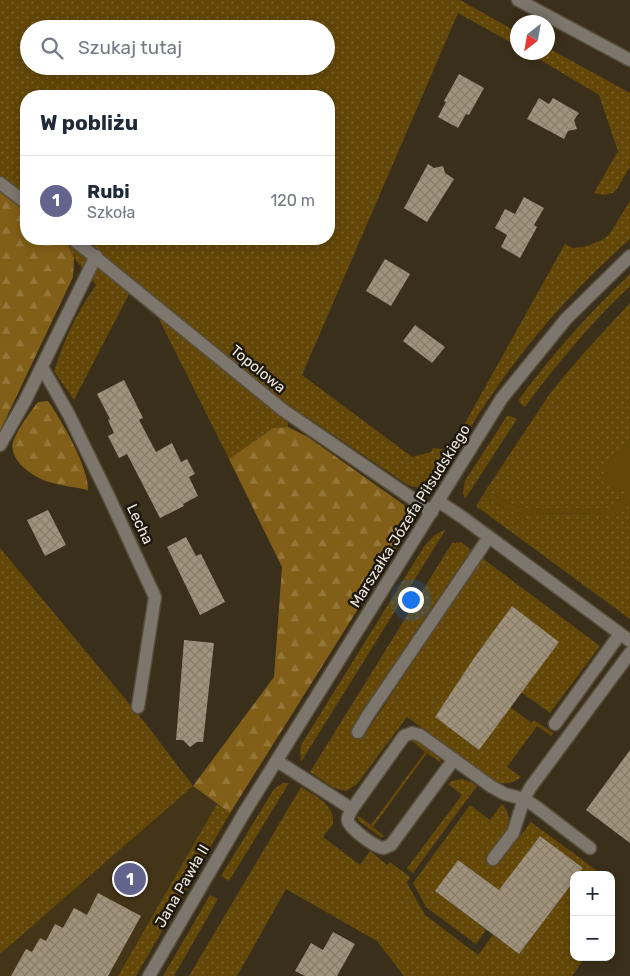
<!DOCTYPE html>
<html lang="pl">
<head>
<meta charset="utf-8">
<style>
  :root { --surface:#fff; --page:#f2f2f3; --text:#1f2937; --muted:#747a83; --line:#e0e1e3; --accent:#63648e }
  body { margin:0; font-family:Rubik,sans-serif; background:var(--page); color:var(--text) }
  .controls { position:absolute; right:15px; bottom:15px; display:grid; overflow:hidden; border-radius:10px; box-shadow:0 2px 12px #0003 }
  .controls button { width:45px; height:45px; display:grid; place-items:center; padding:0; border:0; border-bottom:1px solid var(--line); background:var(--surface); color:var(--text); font:25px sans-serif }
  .compass { position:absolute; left:510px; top:15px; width:45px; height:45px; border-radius:50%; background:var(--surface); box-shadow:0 2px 12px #0003; rotate:211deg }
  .you { position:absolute; left:410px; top:599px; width:18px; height:18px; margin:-12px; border:4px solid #fff; border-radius:50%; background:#1a73e8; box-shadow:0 0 0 8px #1a73e833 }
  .badge { display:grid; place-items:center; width:32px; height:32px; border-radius:50%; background:var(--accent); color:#fff; font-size:16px; font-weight:700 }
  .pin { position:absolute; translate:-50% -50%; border:2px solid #fff; box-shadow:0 1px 5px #0006 }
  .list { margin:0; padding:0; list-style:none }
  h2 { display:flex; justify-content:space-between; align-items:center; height:65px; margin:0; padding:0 20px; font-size:21px }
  h2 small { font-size:16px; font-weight:400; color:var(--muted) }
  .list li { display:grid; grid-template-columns:32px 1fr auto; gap:15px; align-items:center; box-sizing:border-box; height:90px; padding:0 20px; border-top:1px solid var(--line) }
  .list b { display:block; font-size:19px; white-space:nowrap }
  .list p { margin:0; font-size:16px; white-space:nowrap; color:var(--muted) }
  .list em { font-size:16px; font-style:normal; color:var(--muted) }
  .icon { flex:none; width:28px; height:28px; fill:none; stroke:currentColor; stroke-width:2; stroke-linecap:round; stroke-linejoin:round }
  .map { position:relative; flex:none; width:630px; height:976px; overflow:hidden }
  .search { position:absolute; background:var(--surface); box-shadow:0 2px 12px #0003; left:20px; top:20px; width:315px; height:55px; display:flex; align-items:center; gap:12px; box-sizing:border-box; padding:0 18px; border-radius:28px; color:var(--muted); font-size:19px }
  .panel { position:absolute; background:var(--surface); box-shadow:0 2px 12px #0003; left:20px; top:90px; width:315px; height:155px; border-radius:20px }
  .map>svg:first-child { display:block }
  .built { fill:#443519 }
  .grass { fill:url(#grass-dots); fill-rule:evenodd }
  .forest { fill:url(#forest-firs) }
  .pitch { fill:#634708 }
  .building { fill:url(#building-cross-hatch) }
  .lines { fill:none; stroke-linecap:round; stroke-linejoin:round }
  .minor-casing { stroke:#574d39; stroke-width:15 }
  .minor { stroke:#7c766c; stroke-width:12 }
  .labels { text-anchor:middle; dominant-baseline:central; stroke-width:5; stroke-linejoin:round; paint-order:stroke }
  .street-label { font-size:15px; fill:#efe8db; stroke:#1d180f }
</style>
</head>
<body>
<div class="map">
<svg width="630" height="976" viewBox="0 0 630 976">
  <defs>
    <pattern id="grass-dots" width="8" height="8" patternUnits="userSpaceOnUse" patternTransform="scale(1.25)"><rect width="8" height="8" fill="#634708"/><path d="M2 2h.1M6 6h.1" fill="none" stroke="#7a622b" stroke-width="1.8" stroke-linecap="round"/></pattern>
    <pattern id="forest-firs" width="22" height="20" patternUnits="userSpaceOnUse" patternTransform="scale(1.25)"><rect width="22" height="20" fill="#825f18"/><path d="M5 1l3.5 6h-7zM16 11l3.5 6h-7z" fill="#947639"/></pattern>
    <pattern id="building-cross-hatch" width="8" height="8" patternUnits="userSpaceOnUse" patternTransform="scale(1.25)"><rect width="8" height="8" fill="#a1937b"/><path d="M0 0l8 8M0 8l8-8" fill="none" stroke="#867c6a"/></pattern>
  </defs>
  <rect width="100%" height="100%" fill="#3a2f1a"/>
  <!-- built -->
  <polygon class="built" points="193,786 217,804 118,976 0,976 0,954"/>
  <!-- grass -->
  <g class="grass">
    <path d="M 0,0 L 460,0 L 517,32 L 517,46 L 458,13 L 302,375 L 412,457 L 431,452 L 433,448 L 450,450 L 565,244 L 573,248 L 583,247 L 600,241 L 609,235 L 630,201 L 630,239 C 593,272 558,308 527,347 C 493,389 464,437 435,483 C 425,488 418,489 408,485 L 289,405 L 288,427 L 273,428 L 229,459 L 156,313 L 129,294 L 74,400 L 54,371 C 64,340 77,312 96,285 L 74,258 L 65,239 L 329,239 L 329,96 L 26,96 L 26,209 L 0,190 ZM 29,29 L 326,29 L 326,66 L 29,66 Z"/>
    <polygon points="548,48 630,93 630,167 617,189 613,193 603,195 594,193 618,151 599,95 529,53 548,52"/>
    <path d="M 630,274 L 630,286 C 591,323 557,363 525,407 L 520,403 L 519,399 C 553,354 589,313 630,274 Z"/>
    <polygon points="630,303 630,442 608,462 626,491 614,508 524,508 508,503 486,490 551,392 582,355"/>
    <polygon points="507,416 510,416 517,419 465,499 463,493 465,481"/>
    <polygon points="483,495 505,509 523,514 620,513 630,502 630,619 476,506"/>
    <polygon points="446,529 301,762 300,752 301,745 425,545 435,535"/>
    <path d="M 461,542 L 471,550 L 361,712 L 352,729 L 364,736 L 482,558 L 600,646 L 550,713 L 521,692 L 558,642 L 512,606 L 474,658 L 435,717 L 479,750 L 510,707 L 532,723 L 534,720 L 553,733 L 551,736 L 537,726 L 507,767 L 521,777 C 513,784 505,785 495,781 L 407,717 L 357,784 L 346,791 L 334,788 L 310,772 L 452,543 Z"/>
    <polygon points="0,548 146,724 193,786 0,954"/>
    <polygon points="412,741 417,741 440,759 441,763 427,753 373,827 385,837 381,837 359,821 357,815 371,825 425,752"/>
    <polygon points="462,779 471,782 477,786 413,873 407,868 462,795 448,784 452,781"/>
    <polygon points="283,783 289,783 229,881 221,876 274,789"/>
    <path d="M 301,787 C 315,796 335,804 333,824 L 323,837 L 360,865 L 370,851 L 387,865 L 390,862 L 410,877 L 407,883 L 425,915 L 478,955 L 493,935 L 519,954 L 574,881 L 574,957 L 585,957 L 572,976 L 404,976 L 377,941 L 286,889 L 237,976 L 189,976 Z"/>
    <polygon points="217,804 230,813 136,976 118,976"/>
    <path d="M 502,804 C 519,825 501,838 488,856 L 498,864 L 531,822 L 603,875 L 578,875 L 583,868 L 540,836 L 509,877 L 503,893 L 458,860 L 435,891 L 486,930 L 476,944 L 426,907 L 413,883 L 470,805 L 490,820 Z"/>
    <polygon points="210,895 218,899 174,976 163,976"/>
  </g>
  <!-- forest -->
  <g class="forest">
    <polygon points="0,190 26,209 26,239 65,239 74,258 73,277 0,431"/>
    <path d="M 48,401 C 61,419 89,468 88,490 C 75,487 62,486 49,482 C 34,478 8,460 13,442 C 18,428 29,414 38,402 Z"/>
    <polygon points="288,427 308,437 404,505 410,520 405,534 230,813 193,786 274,677 282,567 229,459 273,428"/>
  </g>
  <!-- pitch -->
  <path class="pitch" d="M 630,442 L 630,502 L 620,513 L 523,514 L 505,509 L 483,495 L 486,490 L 508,503 L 524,508 L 613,508 L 626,491 C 617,490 610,489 606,480 C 598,464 620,452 630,442 Z"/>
  <!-- building -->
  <g class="building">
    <polygon points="459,74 484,88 469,115 466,114 458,128 438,117 446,102 444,101"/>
    <polygon points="539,98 549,104 553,98 579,113 574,120 577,129 568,131 564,139 527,119"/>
    <polygon points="428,164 434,168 443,166 445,173 454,179 427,222 404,208"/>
    <polygon points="524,197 544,208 534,225 537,227 520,258 501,247 507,235 495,228 505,209 515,214"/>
    <polygon points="385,259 410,274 391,306 366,291"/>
    <polygon points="415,325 445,347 432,363 403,341"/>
    <polygon points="124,380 143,418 139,420 156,452 172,443 181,462 187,459 195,474 189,477 198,496 183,504 184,506 160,518 127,454 119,458 108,436 114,433 108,420 110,419 97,394"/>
    <polygon points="48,510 66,545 45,556 27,520"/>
    <polygon points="186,537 196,556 201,554 225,602 200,615 167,547"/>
    <polygon points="512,606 559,642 479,750 435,717 474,658"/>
    <polygon points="184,640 214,643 203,742 197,742 190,747 183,740 176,740"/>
    <polygon points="630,750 630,843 586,810"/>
    <polygon points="540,836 583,868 578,875 574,875 574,881 519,954 435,891 458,860 499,890"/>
    <polygon points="98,893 141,916 108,976 11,976 26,949 32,952 40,938 46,941 55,924 63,928 74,908 87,915"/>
    <polygon points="333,932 355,944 337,976 305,976 295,971 311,943 323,950"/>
  </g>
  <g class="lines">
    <defs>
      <g id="minor">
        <polyline points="518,0 630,60"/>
        <polyline points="0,183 26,203"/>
        <polyline points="73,239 283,410 432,512"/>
        <polyline points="42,367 69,415 108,495 155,597 138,707"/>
        <polyline points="0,445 25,401 96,256"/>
        <polyline points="438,501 462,517 630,641"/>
        <polyline points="555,724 620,634"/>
        <polyline points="358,732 368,715 489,537"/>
        <path d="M 454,759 L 391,845 C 390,845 385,848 384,848 C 377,849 349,828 348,821 C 347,817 350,813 352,809 L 404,736 L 412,733 L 420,735 L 492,787 L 505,794 L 524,799 L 535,806 L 590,848"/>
        <polyline points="277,761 352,809"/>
        <polyline points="493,859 513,833 524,799 530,788 630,653"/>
        <polyline points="149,976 244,813 502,398 566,319 630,256"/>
      </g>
    </defs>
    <!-- minor casing -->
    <use href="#minor" class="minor-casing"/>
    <!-- minor -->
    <use href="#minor" class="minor"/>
  </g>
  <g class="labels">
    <!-- street labels -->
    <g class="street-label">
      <text transform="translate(258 369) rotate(39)">Topolowa</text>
      <text transform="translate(410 516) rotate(-58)">Marszałka Józefa Piłsudskiego</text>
      <text transform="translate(140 524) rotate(65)">Lecha</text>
      <text transform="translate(182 886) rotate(-60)">Jana Pawła II</text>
    </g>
  </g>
</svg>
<div class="controls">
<button>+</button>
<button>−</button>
</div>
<svg class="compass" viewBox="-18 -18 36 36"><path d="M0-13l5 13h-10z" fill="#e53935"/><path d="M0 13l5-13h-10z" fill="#747a83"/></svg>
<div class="you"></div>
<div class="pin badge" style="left:130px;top:879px">1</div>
<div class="search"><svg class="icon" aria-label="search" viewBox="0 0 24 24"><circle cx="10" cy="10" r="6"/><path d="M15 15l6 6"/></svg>Szukaj tutaj</div>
<section class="panel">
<h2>W pobliżu<small></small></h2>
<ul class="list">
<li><span class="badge">1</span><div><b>Rubi</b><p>Szkoła</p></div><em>120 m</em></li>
</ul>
</section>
</div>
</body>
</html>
